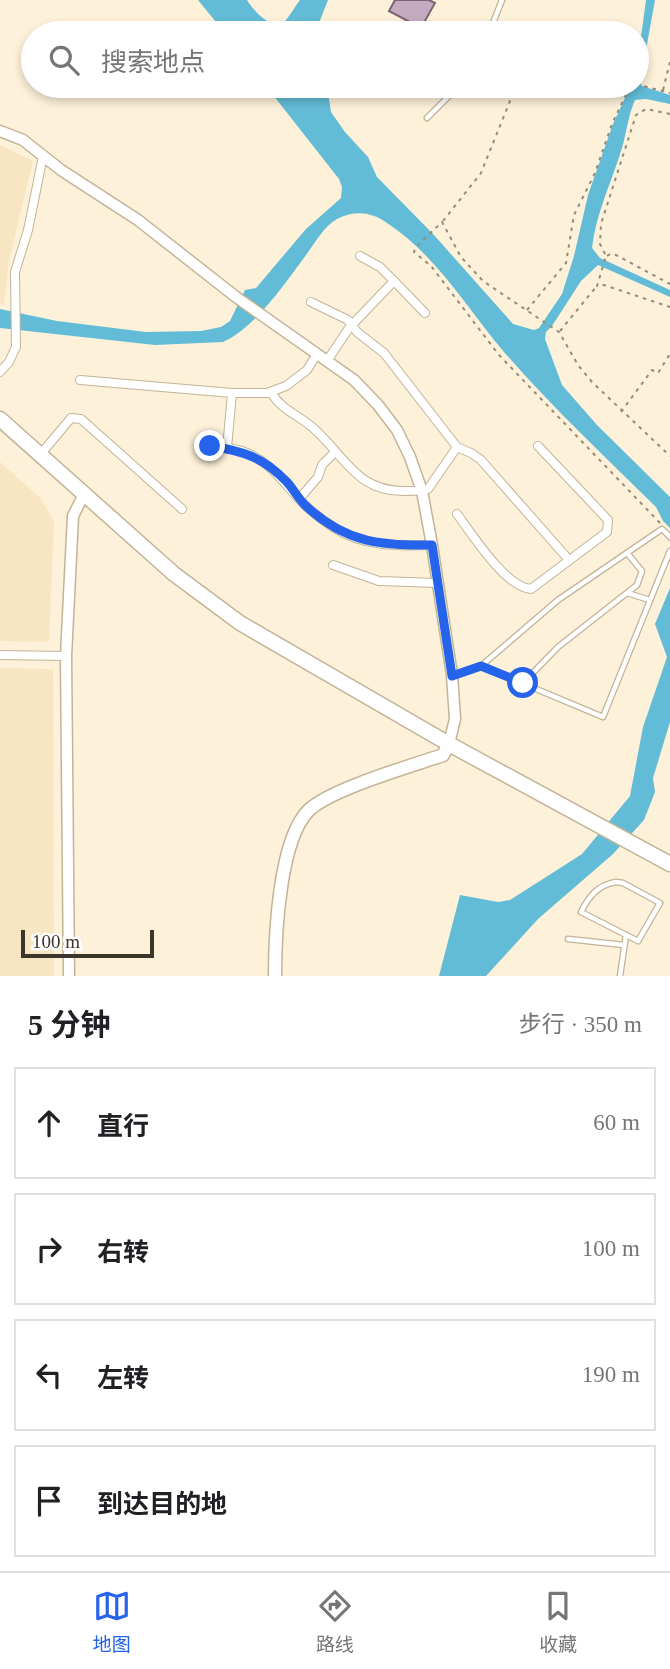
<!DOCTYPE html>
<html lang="zh">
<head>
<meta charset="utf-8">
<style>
  :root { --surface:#fff; --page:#f2f2f2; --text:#202124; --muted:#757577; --line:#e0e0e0; --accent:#2563eb }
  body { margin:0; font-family:"Times New Roman","Noto Sans SC",serif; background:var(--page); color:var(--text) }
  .scale { position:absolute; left:21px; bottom:18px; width:133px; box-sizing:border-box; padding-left:7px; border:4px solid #3c362a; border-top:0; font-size:19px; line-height:24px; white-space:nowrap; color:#3c362a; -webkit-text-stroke:5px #fff; paint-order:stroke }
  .stop { position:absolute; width:21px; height:21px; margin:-16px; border:5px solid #2563eb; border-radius:50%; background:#fff }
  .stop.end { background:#2563eb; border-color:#fff; box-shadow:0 2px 7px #0008 }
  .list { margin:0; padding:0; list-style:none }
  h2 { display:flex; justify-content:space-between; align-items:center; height:91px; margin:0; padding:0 28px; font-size:30px }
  h2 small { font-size:23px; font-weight:400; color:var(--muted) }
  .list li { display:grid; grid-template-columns:46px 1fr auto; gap:21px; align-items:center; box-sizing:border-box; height:112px; margin:0 14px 14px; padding:0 14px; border:2px solid var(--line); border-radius:0px }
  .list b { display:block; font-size:26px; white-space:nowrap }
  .list em { font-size:23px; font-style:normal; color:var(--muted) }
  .icon { flex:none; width:38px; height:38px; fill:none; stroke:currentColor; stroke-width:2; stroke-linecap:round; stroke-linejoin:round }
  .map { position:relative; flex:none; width:670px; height:976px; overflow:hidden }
  .search { position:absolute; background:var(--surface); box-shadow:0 4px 10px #0003; left:21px; right:21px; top:21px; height:77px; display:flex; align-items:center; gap:18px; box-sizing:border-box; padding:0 24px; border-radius:38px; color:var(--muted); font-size:26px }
  .sheet { height:595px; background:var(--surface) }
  nav { display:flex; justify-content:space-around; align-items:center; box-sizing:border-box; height:98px; border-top:2px solid var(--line); background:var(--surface); font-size:19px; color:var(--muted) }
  nav a { display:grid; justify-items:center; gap:4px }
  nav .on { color:var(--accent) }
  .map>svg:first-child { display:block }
  .built { fill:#f8e6c2 }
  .water { fill:#63bcd7 }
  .building { fill:#c6abc0; stroke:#7b6376; stroke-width:2 }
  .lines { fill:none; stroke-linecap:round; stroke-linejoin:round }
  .service-casing { stroke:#c2b497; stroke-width:7 }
  .minor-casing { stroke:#c2b497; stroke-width:10 }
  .tertiary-casing { stroke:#c2b497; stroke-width:13 }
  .secondary-casing { stroke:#c2b497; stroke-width:15 }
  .primary-casing { stroke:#c2b497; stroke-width:17 }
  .path { stroke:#958d7c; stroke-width:2; stroke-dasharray:3.5 5; stroke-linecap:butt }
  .service { stroke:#fff; stroke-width:4.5 }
  .minor { stroke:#fff; stroke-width:8 }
  .tertiary { stroke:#fff; stroke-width:10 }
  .secondary { stroke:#fff; stroke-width:12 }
  .primary { stroke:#fff; stroke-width:14 }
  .route { stroke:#2563eb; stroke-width:9 }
</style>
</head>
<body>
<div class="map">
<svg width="670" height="976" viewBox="0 0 670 976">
  <rect width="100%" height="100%" fill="#fdf1da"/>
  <!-- built -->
  <g class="built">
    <polygon points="0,145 33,161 9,261 4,305 0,304"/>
    <polygon points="0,462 40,498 54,521 49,642 0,641"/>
    <polygon points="0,668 53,669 54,976 0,976"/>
  </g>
  <!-- water -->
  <g class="water">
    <path d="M 198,0 L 247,0 C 252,9 271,30 283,23 C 289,18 295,6 300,0 L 328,0 L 315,33 L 225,33 Z"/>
    <path d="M 646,0 L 655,0 L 640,83 L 642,86 L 670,95 L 670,104 L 646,99 L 635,100 C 628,116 627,131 622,148 C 612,181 596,213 592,248 L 600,258 L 670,290 L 670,297 L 598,265 L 581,281 L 552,326 L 546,332 L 545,339 L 562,385 L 597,425 L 670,497 L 670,528 L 663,521 L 656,507 C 604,456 552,407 504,352 C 466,307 437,256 387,223 C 372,212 354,210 337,219 C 324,226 315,243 306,255 C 287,281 254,329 223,342 L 155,345 L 0,328 L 0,309 L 57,321 L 146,332 L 201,331 L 221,327 L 230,321 L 245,290 L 256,288 L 306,229 L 341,198 L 342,187 L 339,179 L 266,86 L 327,86 L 331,112 L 345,132 L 368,157 L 377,177 L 434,235 L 513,324 L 534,330 L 539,328 L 562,294 L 574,256 L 588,195 L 613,124 L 629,89 L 632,86 L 637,86 L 637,66 Z"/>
    <polygon points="670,588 670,722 653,778 655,792 644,820 613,854 538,919 486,976 439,976 460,895 498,902 510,900 582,854 630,796 643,727 667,657 655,624"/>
  </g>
  <!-- building -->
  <polygon class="building" points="395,0 429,0 435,3 421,28 389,11"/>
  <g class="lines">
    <defs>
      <g id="service">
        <polyline points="489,33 502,0"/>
        <polyline points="427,118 459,86"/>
        <polyline points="627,593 650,600"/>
        <polyline points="481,666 603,717 670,551"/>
        <polyline points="452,675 481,666 558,600 662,529 670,537"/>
        <polyline points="523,683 558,647 637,585 642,571 627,553"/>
        <path d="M 616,882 L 623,883 L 660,903 L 638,941 L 581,912 C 589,896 598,885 616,882 Z"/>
        <polyline points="568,939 624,945"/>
        <polyline points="620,976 626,935"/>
      </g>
      <g id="minor">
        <polyline points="360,256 380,267 394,281"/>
        <polyline points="311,302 348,320 357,332 384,353 457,447"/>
        <polyline points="327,361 349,328 394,281 425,313"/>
        <polyline points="0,372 9,362 16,347 15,272 28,230 43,156"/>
        <polyline points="80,380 232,393 267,393 286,386 307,370 317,354"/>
        <path d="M 271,392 C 281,410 297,414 312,427 C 345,455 356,493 407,491 C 414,491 421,491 428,489 L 457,447 L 471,453 L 481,460 L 569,560"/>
        <path d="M 210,446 C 221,448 233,448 242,451 C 274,462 285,487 307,507 C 315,514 324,521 333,527 C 364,547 398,546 432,545"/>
        <polyline points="227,448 232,393"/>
        <polyline points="40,455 71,418 81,419 182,509"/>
        <polyline points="300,498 318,477 322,465 335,452"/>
        <path d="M 457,514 C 472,534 506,588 531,589 L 607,532 L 608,520 L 538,446"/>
        <polyline points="333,565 379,581 437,583"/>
        <polyline points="0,655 66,656"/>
      </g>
      <g id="tertiary">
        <polyline points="0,131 23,140 61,170 138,220 236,297 354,380 378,405 397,430 410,457 422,491 432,545 452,675 455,719 449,744"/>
        <polyline points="69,976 66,656 73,516 84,494"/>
      </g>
      <path id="secondary" d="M 275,976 C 275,936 279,839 309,810 C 331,789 411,766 443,755 L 449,744"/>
      <polyline id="primary" points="0,419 174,574 240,623 449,744 670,864"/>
    </defs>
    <!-- service casing -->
    <use href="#service" class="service-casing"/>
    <!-- minor casing -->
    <use href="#minor" class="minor-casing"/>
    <!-- tertiary casing -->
    <use href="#tertiary" class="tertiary-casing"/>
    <!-- secondary casing -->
    <use href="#secondary" class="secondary-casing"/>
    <!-- primary casing -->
    <use href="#primary" class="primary-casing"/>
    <!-- path -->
    <g class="path">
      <polyline points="637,82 643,86 670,93"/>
      <polyline points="663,90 670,62"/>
      <polyline points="670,114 646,109 636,115 601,224 600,244 606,256 597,286 604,285 670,307"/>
      <polyline points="443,221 481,173 516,86"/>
      <polyline points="607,256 610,254 616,255 670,284"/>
      <polyline points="527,310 566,263 574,215 595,173 612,124 630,86"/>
      <polyline points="560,331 596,287"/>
      <polyline points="621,412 652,370 658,373 670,354"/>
      <polyline points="660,523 499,355 431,266 414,252 415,248 442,222 461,257 483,281 559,332 578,365 592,382 670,456"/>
    </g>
    <!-- service -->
    <use href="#service" class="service"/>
    <!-- minor -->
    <use href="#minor" class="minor"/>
    <!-- tertiary -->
    <use href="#tertiary" class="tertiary"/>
    <!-- secondary -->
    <use href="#secondary" class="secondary"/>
    <!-- primary -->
    <use href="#primary" class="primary"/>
  </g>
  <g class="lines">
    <!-- route -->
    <path class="route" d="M 210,446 C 243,451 263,457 287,482 C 294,490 299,500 307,507 C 346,543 383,546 432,545 L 452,676 L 481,666 L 523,683"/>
  </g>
</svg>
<div class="scale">100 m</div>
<div class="stop" style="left:523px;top:683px"></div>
<div class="stop end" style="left:210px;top:446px"></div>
<div class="search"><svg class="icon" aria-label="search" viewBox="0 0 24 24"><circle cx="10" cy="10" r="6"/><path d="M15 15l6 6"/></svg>搜索地点</div>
</div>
<section class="sheet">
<h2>5 分钟<small>步行 · 350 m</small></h2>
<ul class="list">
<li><svg class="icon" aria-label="ahead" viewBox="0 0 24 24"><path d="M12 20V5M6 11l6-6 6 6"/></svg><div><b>直行</b></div><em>60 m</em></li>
<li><svg class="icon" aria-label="right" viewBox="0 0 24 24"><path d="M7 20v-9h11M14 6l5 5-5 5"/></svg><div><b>右转</b></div><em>100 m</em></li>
<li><svg class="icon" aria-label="left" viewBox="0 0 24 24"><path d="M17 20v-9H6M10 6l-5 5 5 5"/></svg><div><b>左转</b></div><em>190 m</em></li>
<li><svg class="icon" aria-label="arrive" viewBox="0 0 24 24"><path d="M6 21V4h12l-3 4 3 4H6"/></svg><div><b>到达目的地</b></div></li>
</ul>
</section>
<nav>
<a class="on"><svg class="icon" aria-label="map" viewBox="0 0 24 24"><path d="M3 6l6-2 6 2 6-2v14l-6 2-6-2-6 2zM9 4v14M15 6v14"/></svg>地图</a>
<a><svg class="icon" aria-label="directions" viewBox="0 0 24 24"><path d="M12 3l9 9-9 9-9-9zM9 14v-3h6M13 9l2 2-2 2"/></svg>路线</a>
<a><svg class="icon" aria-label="saved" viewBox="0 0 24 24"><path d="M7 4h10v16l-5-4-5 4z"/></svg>收藏</a>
</nav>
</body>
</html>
